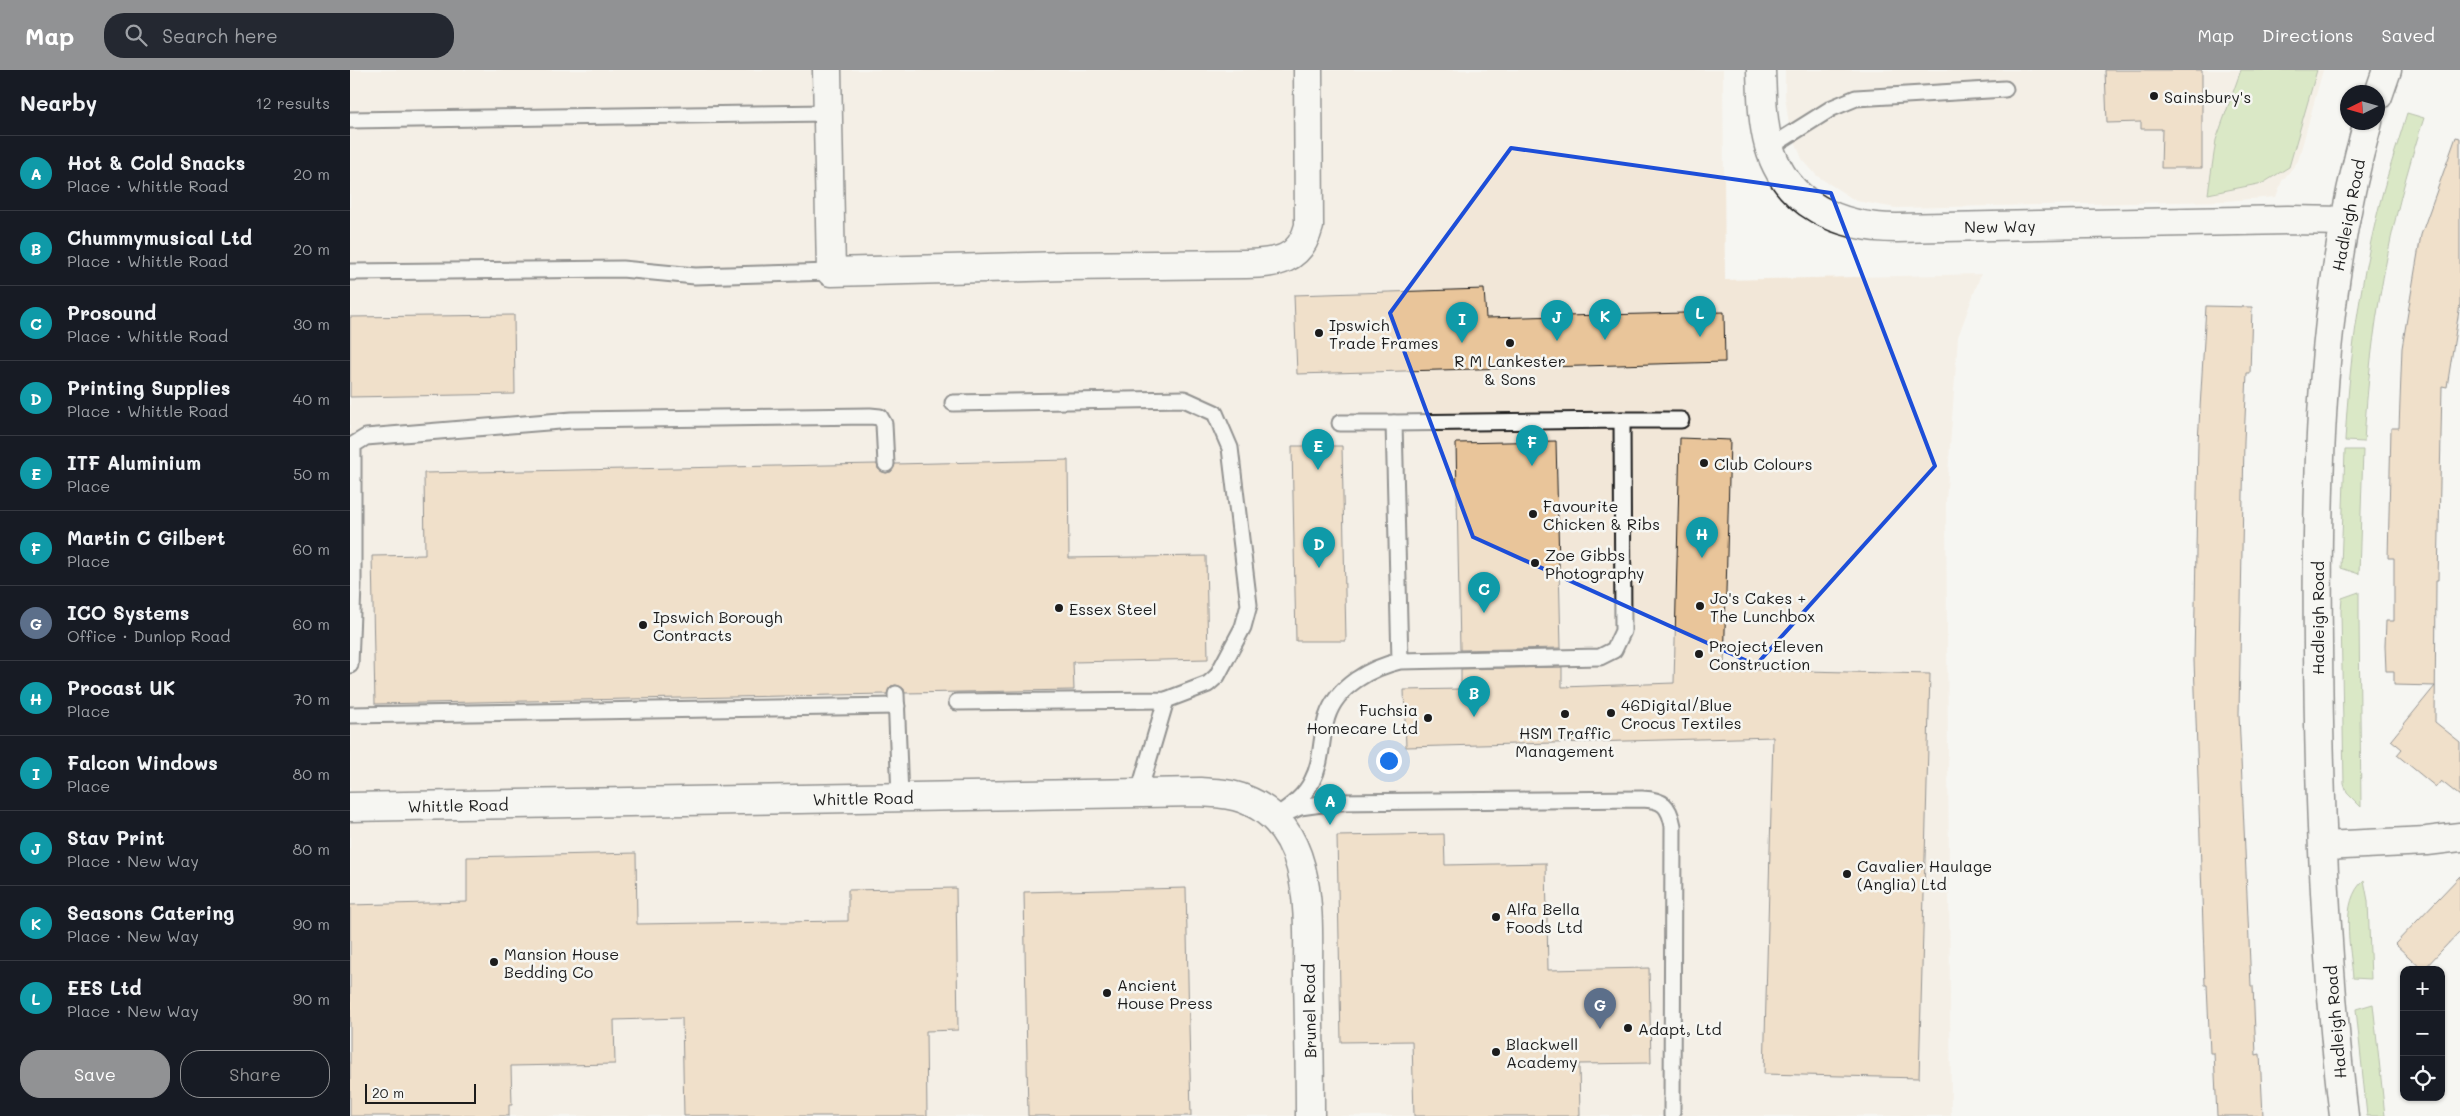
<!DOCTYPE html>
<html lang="en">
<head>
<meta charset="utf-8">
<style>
  :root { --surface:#171b24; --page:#242831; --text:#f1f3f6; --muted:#9ea1a6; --line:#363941; --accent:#919294 }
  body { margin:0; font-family:Mali,sans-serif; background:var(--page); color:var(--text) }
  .controls { position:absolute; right:15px; bottom:15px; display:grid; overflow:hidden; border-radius:10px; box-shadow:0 1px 4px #0004 }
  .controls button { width:45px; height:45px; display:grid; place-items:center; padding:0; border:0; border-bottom:1px solid var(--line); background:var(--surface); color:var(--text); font:25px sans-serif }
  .compass { position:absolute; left:1990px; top:15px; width:45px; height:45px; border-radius:50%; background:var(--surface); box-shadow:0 1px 4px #0004; rotate:265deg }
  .scale { position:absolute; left:15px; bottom:12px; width:111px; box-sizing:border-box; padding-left:5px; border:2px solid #1c1c1c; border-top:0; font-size:14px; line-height:18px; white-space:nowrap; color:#1c1c1c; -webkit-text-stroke:4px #f6f6f2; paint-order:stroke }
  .you { position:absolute; left:1038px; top:690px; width:18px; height:18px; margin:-12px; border:4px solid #fff; border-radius:50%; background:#1a73e8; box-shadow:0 0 0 8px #1a73e833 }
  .badge { display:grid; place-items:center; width:32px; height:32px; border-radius:50%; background:var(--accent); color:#fff; font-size:16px; font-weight:700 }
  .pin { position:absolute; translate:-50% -41px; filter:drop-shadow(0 1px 2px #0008) }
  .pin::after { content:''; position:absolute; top:26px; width:18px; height:15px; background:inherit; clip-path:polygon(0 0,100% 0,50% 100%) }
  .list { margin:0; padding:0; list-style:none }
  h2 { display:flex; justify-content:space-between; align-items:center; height:65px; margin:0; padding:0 20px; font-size:21px }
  h2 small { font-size:16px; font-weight:400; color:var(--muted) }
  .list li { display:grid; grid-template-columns:32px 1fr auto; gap:15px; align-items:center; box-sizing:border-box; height:75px; padding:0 20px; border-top:1px solid var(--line) }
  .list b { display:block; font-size:19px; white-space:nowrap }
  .list p { margin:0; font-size:16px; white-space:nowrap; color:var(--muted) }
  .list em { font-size:16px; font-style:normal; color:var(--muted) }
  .actions { display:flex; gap:10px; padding:15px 20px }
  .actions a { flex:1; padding:11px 0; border:1px solid var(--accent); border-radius:20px; text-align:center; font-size:18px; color:var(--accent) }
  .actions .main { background:var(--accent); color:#fff }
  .icon { flex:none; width:28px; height:28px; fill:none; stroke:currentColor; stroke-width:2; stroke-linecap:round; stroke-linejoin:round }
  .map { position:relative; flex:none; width:2110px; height:1046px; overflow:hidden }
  header { display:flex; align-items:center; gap:30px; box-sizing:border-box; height:70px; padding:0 25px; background:var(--accent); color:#fff }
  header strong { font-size:24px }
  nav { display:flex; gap:28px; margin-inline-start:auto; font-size:18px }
  .search { width:350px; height:45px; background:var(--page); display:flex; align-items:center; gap:12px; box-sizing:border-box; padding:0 18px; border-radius:20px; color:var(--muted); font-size:19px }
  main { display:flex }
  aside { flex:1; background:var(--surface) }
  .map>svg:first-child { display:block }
  .built { fill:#f2e7d8 }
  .green { fill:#b9d891; stroke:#6a7a56 }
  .building { fill:#e9c59a; stroke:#1c1c1c }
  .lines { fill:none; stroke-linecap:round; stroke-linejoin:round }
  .lane-casing { stroke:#1c1c1c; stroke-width:19 }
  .street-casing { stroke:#1c1c1c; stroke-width:31 }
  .secondary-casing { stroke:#1c1c1c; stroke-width:31 }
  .lane { stroke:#f6f6f2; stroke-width:15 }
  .street { stroke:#f6f6f2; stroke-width:28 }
  .secondary { stroke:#f6f6f2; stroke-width:28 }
  .marked { fill:none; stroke:#1d4ed8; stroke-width:4; stroke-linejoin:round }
  .poi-dot { fill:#1c1c1c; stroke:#f6f6f2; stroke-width:2 }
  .labels { text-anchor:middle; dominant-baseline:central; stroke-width:5; stroke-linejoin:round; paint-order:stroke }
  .poi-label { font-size:16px; fill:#1c1c1c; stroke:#f6f6f2; text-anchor:start }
  .street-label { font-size:16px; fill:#1c1c1c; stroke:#f6f6f2 }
</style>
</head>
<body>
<header>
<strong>Map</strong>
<div class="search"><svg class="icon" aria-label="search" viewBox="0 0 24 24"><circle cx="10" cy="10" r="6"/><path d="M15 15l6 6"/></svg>Search here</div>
<nav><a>Map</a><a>Directions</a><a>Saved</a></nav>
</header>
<main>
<aside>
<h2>Nearby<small>12 results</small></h2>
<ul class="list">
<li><span class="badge" style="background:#0f9aa8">A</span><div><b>Hot &amp; Cold Snacks</b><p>Place · Whittle Road</p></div><em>20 m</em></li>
<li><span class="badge" style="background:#0f9aa8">B</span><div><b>Chummymusical Ltd</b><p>Place · Whittle Road</p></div><em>20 m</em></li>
<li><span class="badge" style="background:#0f9aa8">C</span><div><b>Prosound</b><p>Place · Whittle Road</p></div><em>30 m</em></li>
<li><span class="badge" style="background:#0f9aa8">D</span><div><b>Printing Supplies</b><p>Place · Whittle Road</p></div><em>40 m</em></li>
<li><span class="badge" style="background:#0f9aa8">E</span><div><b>ITF Aluminium</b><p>Place</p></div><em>50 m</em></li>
<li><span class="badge" style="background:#0f9aa8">F</span><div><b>Martin C Gilbert</b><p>Place</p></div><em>60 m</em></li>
<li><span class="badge" style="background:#5c6f8a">G</span><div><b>ICO Systems</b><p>Office · Dunlop Road</p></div><em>60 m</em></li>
<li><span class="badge" style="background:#0f9aa8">H</span><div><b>Procast UK</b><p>Place</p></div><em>70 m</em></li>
<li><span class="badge" style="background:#0f9aa8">I</span><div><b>Falcon Windows</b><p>Place</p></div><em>80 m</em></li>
<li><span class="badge" style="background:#0f9aa8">J</span><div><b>Stav Print</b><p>Place · New Way</p></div><em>80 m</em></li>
<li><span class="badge" style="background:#0f9aa8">K</span><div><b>Seasons Catering</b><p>Place · New Way</p></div><em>90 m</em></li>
<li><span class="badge" style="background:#0f9aa8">L</span><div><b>EES Ltd</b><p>Place · New Way</p></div><em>90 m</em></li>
</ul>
<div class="actions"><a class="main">Save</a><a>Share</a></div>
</aside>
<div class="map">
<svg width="2110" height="1046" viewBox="0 0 2110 1046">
  <rect width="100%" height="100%" fill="#f6f6f2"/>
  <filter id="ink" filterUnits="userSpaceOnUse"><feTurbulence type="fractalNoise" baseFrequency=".02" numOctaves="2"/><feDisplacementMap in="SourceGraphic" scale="10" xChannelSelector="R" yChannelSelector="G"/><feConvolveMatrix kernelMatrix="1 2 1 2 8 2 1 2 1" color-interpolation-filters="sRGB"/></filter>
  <g filter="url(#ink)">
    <!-- built -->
    <g class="built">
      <polygon points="0,0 1373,0 1375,210 1631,204 1608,267 1596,432 1601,1046 0,1046"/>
      <polygon points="1435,0 1973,0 1948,91 1932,111 1926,127 1875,131 1546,138 1506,131 1467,106 1452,89 1439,55 1435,26"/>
    </g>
    <!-- green -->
    <g class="green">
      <polygon points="1891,0 1967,0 1939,97 1913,113 1858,124 1866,70"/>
      <path d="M 2057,43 L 2074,48 C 2039,154 2020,260 2014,372 L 1995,371 C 1999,295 2009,219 2027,145 C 2035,110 2047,77 2057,43 Z"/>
      <polygon points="1995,380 2013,380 2009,504 1991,498"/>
      <polygon points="2009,522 2009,548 2011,737 1997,723 1994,714 1991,541 1992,528"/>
      <path d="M 2014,810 L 2018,831 L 2021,909 L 2003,908 C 2001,878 1989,832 2014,810 Z"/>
      <polygon points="2023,934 2035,1046 2017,1046 2006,939"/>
    </g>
    <!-- building -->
    <g class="building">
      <polygon points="1755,0 1852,0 1852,98 1811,98 1812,59 1791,59 1791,52 1757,53"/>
      <polygon points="2106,67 2110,68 2110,234 2097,317 2092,316 2088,510 2086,510 2085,652 2110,672 2110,726 2091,711 2086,717 2047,685 2052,679 2041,670 2085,616 2044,615 2044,601 2036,601 2035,576 2036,551 2044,551 2044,488 2038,488 2041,358 2049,358 2052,278 2071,165"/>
      <polygon points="1134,219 1136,248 1374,242 1375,292 947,304 944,225"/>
      <polygon points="1856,236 1902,237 1900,303 1897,303 1894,371 1889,644 1901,916 1903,916 1906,985 1910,984 1913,1046 1867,1046 1864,983 1860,983 1857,915 1855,915 1844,590 1848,372"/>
      <polygon points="164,245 165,324 0,327 0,247"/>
      <polygon points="1330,368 1380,370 1374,599 1580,604 1569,1008 1414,1004 1423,667 1056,677 1054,620 1111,619 1111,599 1212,597 1212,617 1324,613"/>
      <polygon points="1206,371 1211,578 1110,580 1106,373"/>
      <polygon points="942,376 992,376 996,571 946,571"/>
      <polygon points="718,390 719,488 856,486 858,589 723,592 724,620 555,623 554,619 546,615 541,616 537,624 25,634 22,486 75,485 74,403 527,394 528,399 536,403 541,402 545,394"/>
      <polygon points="1094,764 1095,795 1196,793 1198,900 1299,898 1301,993 1229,994 1230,1046 1064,1046 1062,971 991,972 987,766"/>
      <polygon points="286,783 287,854 498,851 498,820 606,818 608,960 576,961 577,1046 334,1046 332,948 264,950 265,994 161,996 162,1035 159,1035 159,1046 0,1046 0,835 117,832 117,787"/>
      <polygon points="2110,806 2110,861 2073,900 2045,874"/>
      <polygon points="836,818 841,1046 678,1046 674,822"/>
    </g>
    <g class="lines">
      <defs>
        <g id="lane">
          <polyline points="0,50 478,43"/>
          <polyline points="1420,77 1482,38 1506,28 1655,19"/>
          <polyline points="0,202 272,199 345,206 481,202"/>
          <polyline points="603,333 834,329 865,343 880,378 899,535 893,557 867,606 858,614 816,630 607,632"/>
          <polyline points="1272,350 1331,350"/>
          <polyline points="990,353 1044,353"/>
          <polyline points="0,595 3,515 3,375 16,367 222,350 520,346 530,347 534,354 536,394"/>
          <polyline points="546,624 550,727"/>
          <polyline points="0,645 547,636"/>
          <polyline points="789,722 816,630"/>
          <path d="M 939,742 L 950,737 L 986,732 L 1292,729 C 1313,730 1319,735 1323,756 L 1322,1046"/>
          <path d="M 924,748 C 938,738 954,728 962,711 C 973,691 970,669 977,647 C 987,616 1020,598 1050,591 L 1250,587 L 1264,580 L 1273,561 L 1272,350 L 1044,353 L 1050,591"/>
        </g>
        <g id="street">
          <path d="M 477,0 L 481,202 L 714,196 L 896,194 C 927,193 950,191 959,156 L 958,0"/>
          <path d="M 1411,0 C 1412,25 1412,51 1419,76 C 1436,135 1490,158 1547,158 L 1938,150 L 1995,151"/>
          <path d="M 0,737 L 850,722 C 864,723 880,723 894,729 C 965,756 958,845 958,906 C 959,952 960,999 960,1046"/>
          <polyline points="1974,776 2077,771 2110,767"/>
        </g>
        <g id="secondary">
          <polyline points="2028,26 2037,0"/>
          <path d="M 1994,1046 C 1975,890 1969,732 1968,575 C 1966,401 1970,222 2018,52"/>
        </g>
      </defs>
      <!-- lane casing -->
      <use href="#lane" class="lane-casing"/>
      <!-- street casing -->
      <use href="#street" class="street-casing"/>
      <!-- secondary casing -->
      <use href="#secondary" class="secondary-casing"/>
      <!-- lane -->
      <use href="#lane" class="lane"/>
      <!-- street -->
      <use href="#street" class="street"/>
      <!-- secondary -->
      <use href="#secondary" class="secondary"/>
    </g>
  </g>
  <!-- marked area -->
  <path d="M0 0H2110V1046H0ZM 1161,78 L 1481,123 L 1585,396 L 1406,595 L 1123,467 L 1040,243 Z" fill="#f6f6f2" fill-opacity=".55" fill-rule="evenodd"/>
  <path class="marked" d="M 1161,78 L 1481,123 L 1585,396 L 1406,595 L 1123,467 L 1040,243 Z"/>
  <!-- markers -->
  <g class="poi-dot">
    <circle cx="1804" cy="26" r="5"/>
    <circle cx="969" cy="263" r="5"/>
    <circle cx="1160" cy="273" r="5"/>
    <circle cx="1354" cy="393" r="5"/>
    <circle cx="1183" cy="444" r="5"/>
    <circle cx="1185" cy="493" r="5"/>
    <circle cx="1350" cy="536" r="5"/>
    <circle cx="709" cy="538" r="5"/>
    <circle cx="293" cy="555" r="5"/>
    <circle cx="1349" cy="584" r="5"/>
    <circle cx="1261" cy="643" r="5"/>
    <circle cx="1215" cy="644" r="5"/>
    <circle cx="1078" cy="648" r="5"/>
    <circle cx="1497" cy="804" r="5"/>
    <circle cx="1146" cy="847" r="5"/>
    <circle cx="144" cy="892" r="5"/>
    <circle cx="757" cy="923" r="5"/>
    <circle cx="1278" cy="958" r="5"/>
    <circle cx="1146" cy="982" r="5"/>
  </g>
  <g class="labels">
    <!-- poi labels -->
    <g class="poi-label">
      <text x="1814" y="26">Sainsbury's</text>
      <text x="979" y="254">Ipswich<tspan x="979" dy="18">Trade Frames</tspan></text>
      <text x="1160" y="290" text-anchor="middle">R M Lankester<tspan x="1160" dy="18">&amp; Sons</tspan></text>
      <text x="1364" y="393">Club Colours</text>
      <text x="1193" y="435">Favourite<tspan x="1193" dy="18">Chicken &amp; Ribs</tspan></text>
      <text x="1195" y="484">Zoe Gibbs<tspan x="1195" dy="18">Photography</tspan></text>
      <text x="1360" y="527">Jo's Cakes +<tspan x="1360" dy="18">The Lunchbox</tspan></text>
      <text x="719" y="538">Essex Steel</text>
      <text x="303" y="546">Ipswich Borough<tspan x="303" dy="18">Contracts</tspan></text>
      <text x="1359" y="575">Project Eleven<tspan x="1359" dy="18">Construction</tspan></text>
      <text x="1271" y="634">46Digital/Blue<tspan x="1271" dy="18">Crocus Textiles</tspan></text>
      <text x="1068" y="639" text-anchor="end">Fuchsia<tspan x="1068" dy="18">Homecare Ltd</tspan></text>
      <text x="1215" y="662" text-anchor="middle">HSM Traffic<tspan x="1215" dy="18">Management</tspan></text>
      <text x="1507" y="795">Cavalier Haulage<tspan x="1507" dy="18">(Anglia) Ltd</tspan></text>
      <text x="1156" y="838">Alfa Bella<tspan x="1156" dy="18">Foods Ltd</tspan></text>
      <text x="154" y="883">Mansion House<tspan x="154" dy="18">Bedding Co</tspan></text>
      <text x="767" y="914">Ancient<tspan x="767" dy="18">House Press</tspan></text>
      <text x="1288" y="958">Adapt, Ltd</text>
      <text x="1156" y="973">Blackwell<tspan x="1156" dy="18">Academy</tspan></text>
    </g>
    <!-- street labels -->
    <g class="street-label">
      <text transform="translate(1998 145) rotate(-79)">Hadleigh Road</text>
      <text transform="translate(1650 156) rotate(-1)">New Way</text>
      <text transform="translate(1967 548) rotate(-90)">Hadleigh Road</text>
      <text transform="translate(513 728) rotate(-1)">Whittle Road</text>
      <text transform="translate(108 735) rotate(-1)">Whittle Road</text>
      <text transform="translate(959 941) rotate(-91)">Brunel Road</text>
      <text transform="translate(1985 952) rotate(-95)">Hadleigh Road</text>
    </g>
  </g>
</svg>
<div class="controls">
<button>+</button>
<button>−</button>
<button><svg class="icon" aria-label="locate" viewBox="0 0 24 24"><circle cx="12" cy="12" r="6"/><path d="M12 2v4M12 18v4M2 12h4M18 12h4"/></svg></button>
</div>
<svg class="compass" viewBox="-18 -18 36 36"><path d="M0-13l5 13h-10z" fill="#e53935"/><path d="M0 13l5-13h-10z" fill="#9ea1a6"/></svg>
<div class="scale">20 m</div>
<div class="you"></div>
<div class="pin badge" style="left:980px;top:755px;background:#0f9aa8">A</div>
<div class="pin badge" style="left:1124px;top:647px;background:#0f9aa8">B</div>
<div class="pin badge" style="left:1134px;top:543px;background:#0f9aa8">C</div>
<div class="pin badge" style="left:969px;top:498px;background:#0f9aa8">D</div>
<div class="pin badge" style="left:968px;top:400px;background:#0f9aa8">E</div>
<div class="pin badge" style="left:1182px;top:396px;background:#0f9aa8">F</div>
<div class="pin badge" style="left:1250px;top:959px;background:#5c6f8a">G</div>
<div class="pin badge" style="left:1352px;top:488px;background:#0f9aa8">H</div>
<div class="pin badge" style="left:1112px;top:273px;background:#0f9aa8">I</div>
<div class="pin badge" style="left:1207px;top:271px;background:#0f9aa8">J</div>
<div class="pin badge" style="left:1255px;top:270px;background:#0f9aa8">K</div>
<div class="pin badge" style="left:1350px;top:267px;background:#0f9aa8">L</div>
</div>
</main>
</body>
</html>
